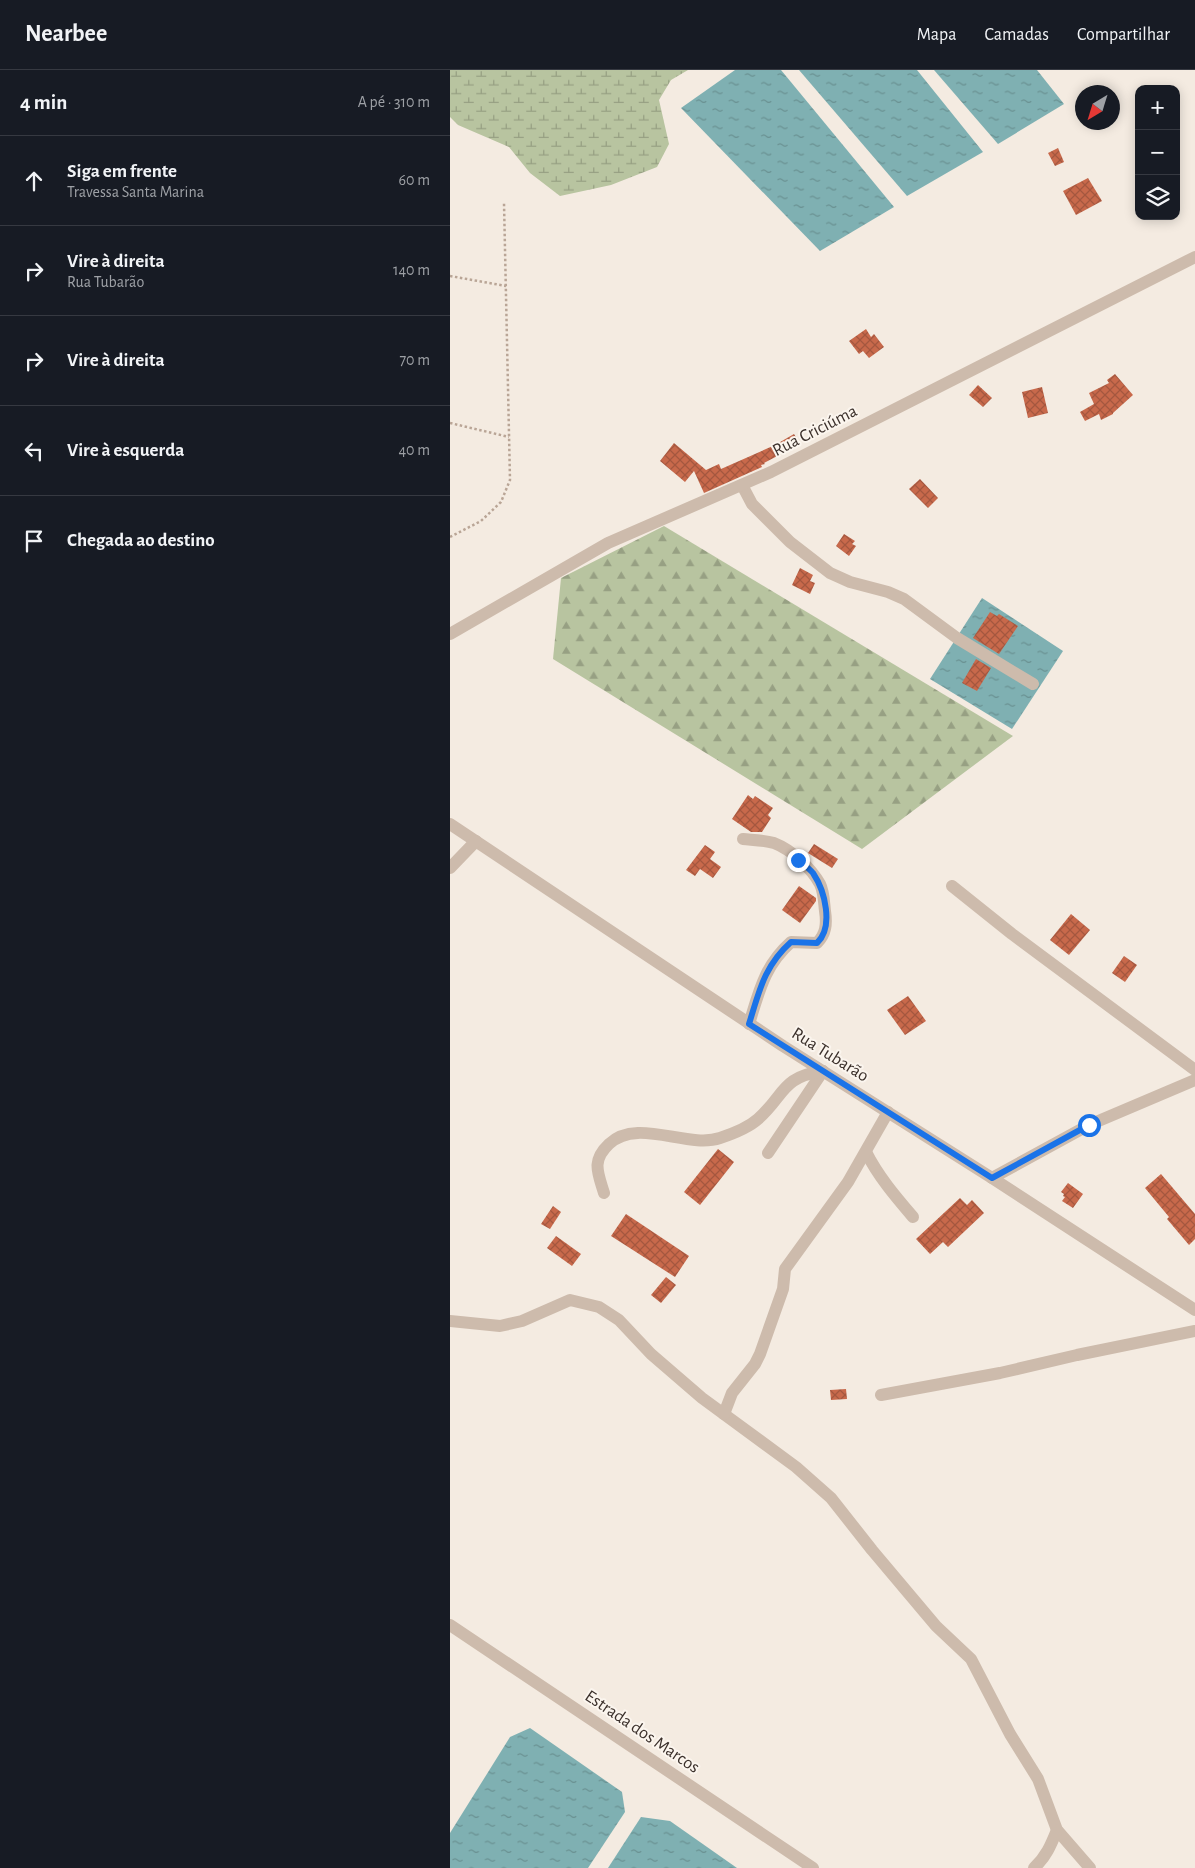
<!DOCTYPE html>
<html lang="pt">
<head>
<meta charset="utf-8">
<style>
  :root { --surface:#171b24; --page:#20242c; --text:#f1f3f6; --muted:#9ea1a6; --line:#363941 }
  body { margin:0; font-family:"Alegreya Sans",sans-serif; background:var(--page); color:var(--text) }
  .controls { position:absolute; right:15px; top:15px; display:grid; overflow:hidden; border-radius:10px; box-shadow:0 2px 12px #0003 }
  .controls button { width:45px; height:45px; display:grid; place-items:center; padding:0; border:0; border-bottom:1px solid var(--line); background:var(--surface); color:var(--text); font:25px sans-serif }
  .compass { position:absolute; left:625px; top:15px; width:45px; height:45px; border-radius:50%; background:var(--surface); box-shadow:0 2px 12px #0003; rotate:218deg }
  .stop { position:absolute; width:15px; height:15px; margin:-11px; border:4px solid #1a73e8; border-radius:50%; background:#fff }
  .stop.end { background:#1a73e8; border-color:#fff; box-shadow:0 1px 5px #0008 }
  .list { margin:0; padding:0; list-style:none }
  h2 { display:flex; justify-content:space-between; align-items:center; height:65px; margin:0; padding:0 20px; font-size:21px }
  h2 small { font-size:16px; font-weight:400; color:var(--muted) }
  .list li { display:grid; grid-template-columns:32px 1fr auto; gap:15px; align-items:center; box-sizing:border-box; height:90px; padding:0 20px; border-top:1px solid var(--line) }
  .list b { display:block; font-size:19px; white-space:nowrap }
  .list p { margin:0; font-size:16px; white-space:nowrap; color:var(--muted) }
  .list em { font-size:16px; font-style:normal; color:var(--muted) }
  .icon { flex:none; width:28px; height:28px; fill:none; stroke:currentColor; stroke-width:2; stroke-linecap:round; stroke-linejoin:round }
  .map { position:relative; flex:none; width:745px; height:1798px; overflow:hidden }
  header { display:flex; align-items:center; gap:30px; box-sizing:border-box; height:70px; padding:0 25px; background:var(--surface); border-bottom:1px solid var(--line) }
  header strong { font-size:24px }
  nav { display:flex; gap:28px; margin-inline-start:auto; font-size:18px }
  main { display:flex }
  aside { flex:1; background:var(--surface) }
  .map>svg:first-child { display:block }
  .forest { fill:url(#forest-firs) }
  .wetland { fill:url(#wetland-marsh) }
  .water { fill:url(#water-ripples) }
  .building { fill:url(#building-cross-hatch) }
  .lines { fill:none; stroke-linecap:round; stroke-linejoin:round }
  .path { stroke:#b9a596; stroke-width:2.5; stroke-dasharray:2.5 2.5; stroke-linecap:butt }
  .minor { stroke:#cdbbac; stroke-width:12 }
  .route { stroke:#1a73e8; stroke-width:6 }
  .labels { text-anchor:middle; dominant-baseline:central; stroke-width:4; stroke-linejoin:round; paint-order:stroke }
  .street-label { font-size:18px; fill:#3b302b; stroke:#fbf5ee }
</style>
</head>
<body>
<header>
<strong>Nearbee</strong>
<nav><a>Mapa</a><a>Camadas</a><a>Compartilhar</a></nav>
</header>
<main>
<aside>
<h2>4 min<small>A pé · 310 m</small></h2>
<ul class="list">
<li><svg class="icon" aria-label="ahead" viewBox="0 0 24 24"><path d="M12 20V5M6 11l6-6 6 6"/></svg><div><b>Siga em frente</b><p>Travessa Santa Marina</p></div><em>60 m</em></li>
<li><svg class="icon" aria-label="right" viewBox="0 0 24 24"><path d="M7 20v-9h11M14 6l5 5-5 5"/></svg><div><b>Vire à direita</b><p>Rua Tubarão</p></div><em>140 m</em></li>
<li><svg class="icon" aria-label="right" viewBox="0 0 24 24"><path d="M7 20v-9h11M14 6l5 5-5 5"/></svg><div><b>Vire à direita</b></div><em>70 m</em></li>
<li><svg class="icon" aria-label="left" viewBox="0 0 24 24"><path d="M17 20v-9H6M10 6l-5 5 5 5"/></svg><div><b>Vire à esquerda</b></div><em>40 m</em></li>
<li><svg class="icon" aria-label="arrive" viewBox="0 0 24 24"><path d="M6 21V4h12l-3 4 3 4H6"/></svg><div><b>Chegada ao destino</b></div></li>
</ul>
</aside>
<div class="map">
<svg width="745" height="1798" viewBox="0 0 745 1798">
  <defs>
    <pattern id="forest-firs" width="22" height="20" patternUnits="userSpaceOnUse" patternTransform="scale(1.25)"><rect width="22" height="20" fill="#b8c4a0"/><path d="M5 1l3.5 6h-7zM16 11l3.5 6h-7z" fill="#97a083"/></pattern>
    <pattern id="wetland-marsh" width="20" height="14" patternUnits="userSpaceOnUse" patternTransform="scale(1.25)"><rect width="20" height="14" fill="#b8c4a0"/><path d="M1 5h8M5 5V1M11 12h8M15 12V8" fill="none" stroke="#97a083"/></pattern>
    <pattern id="water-ripples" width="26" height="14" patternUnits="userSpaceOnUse" patternTransform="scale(1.25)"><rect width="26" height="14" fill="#7fb0b2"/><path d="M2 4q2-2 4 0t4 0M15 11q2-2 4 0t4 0" fill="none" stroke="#699091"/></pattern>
    <pattern id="building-cross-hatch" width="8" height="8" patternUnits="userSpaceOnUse" patternTransform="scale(1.25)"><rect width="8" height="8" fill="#c8694b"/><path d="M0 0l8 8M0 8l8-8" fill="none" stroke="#a4573f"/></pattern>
  </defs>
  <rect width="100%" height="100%" fill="#f4ebe1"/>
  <!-- forest -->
  <polygon class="forest" points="214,456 563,666 412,779 103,589 111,508"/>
  <!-- wetland -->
  <polygon class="wetland" points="0,0 238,0 221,10 209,30 219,74 207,97 161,115 110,126 80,103 59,77 8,55 0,47"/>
  <!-- water -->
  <g class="water">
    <polygon points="285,0 331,0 444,137 370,181 231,38"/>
    <polygon points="349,0 467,0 533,82 457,126"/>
    <polygon points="484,0 587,0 614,34 548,74"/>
    <polygon points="532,528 613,581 562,659 480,609"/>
    <polygon points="80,1658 172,1722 175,1742 138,1798 0,1798 0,1763 60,1667"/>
    <polygon points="191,1747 220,1751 287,1798 158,1798"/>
  </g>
  <!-- building -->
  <g class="building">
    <polygon points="608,78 614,92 605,96 598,83"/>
    <polygon points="638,108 652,131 626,145 613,121"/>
    <polygon points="416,259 421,267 424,264 434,277 419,288 413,281 409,284 399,271"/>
    <polygon points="665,304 683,325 663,343 663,344 651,350 649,344 635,351 630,342 644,334 639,323 659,313 657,310"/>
    <polygon points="528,315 542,328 533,337 519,325"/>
    <polygon points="592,317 598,343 578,348 572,322"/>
    <polygon points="344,364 350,374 314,393 315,394 311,395 312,397 254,423 244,401 235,412 210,391 224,373 256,400 269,394 271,399 325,375"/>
    <polygon points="470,409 488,428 478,438 459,419"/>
    <polygon points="394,464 405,471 402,474 406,476 399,486 386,476"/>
    <polygon points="350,498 363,505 360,511 365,513 360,524 342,515"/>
    <polygon points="540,542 547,546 549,544 568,556 549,584 523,568"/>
    <polygon points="526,589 541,598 527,621 512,613"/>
    <polygon points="298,725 303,729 305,726 323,738 318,745 321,748 312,762 301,762 282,749"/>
    <polygon points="364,774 388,789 382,798 358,783"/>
    <polygon points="255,775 265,782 260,789 271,797 263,808 250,799 245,806 236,800"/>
    <polygon points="349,816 366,828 366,831 350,853 332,840"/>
    <polygon points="621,844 640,860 619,885 600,870"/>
    <polygon points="674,886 687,895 675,912 662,903"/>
    <polygon points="458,926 476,951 455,965 437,940"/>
    <polygon points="268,1079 284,1092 250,1135 234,1122"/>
    <polygon points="711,1104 745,1144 745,1169 739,1175 717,1149 719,1147 695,1118"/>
    <polygon points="618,1113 633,1124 623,1138 612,1131 615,1127 613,1126 614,1124 611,1122"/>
    <polygon points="510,1128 517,1135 522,1130 534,1143 498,1177 493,1172 480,1184 466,1169"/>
    <polygon points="103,1136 111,1142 100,1159 91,1154"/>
    <polygon points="176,1144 239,1186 225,1207 161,1166"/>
    <polygon points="106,1166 131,1184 122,1196 97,1178"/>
    <polygon points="216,1207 226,1215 211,1233 201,1225"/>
    <polygon points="396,1319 397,1329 381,1330 380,1320"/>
  </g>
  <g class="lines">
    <!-- path -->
    <g class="path">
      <polyline points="0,206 56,216"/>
      <polyline points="0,353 59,367"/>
      <polyline points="0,467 31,451 51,432 60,410 54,133"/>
    </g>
    <!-- minor -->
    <g class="minor">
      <polyline points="292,415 302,434 340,472 380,503 400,512 438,522 454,529 507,568 583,614"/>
      <polyline points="0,564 158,473 321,402 745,187"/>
      <polyline points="0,754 333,976 542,1108 745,1240"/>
      <path d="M 293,769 C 303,770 314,770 324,773 C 342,780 361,798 370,814 C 374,822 374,833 375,841 C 377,854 376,864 367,873 L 341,872 C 314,896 309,922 299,954"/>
      <polyline points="0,798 26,771"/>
      <polyline points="502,816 562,864 745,1000"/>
      <path d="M 416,1082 C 428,1106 445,1126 463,1147"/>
      <polyline points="318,1083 373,1001"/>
      <polyline points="542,1108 639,1055 745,1010"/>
      <path d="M 154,1123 C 148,1103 141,1091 159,1074 C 187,1047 237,1079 270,1068 C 282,1064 298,1058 308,1049 C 335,1025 331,1007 373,1001"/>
      <polyline points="0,1251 50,1256 72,1251 120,1230 149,1237 169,1250 201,1284 252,1328 346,1397 381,1428 422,1480 486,1556 521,1589 560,1664 588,1709 607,1760 640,1798"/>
      <polyline points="431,1325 550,1303 627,1285 745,1261"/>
      <polyline points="274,1344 282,1323 305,1294 310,1284 333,1219 335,1199 398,1112 438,1042"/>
      <polyline points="0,1555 363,1798"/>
      <path d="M 584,1798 C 596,1787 601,1775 607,1760"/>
    </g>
  </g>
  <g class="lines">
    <!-- route -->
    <path class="route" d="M 348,790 C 353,794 359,798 363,803 C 375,821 384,857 367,873 L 341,872 C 314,896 309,922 299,954 L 542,1108 L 639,1055"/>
  </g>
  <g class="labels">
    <!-- street labels -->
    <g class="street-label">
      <text transform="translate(365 361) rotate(-27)">Rua Criciúma</text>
      <text transform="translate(380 985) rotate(32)">Rua Tubarão</text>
      <text transform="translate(192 1662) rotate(34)">Estrada dos Marcos</text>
    </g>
  </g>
</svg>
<div class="controls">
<button>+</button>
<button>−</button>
<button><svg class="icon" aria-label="layers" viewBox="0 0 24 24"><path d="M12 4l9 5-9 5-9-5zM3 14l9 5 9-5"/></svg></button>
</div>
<svg class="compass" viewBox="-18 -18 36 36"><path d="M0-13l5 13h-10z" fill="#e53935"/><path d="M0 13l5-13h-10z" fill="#9ea1a6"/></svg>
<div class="stop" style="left:639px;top:1055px"></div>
<div class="stop end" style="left:348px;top:790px"></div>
</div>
</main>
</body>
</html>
